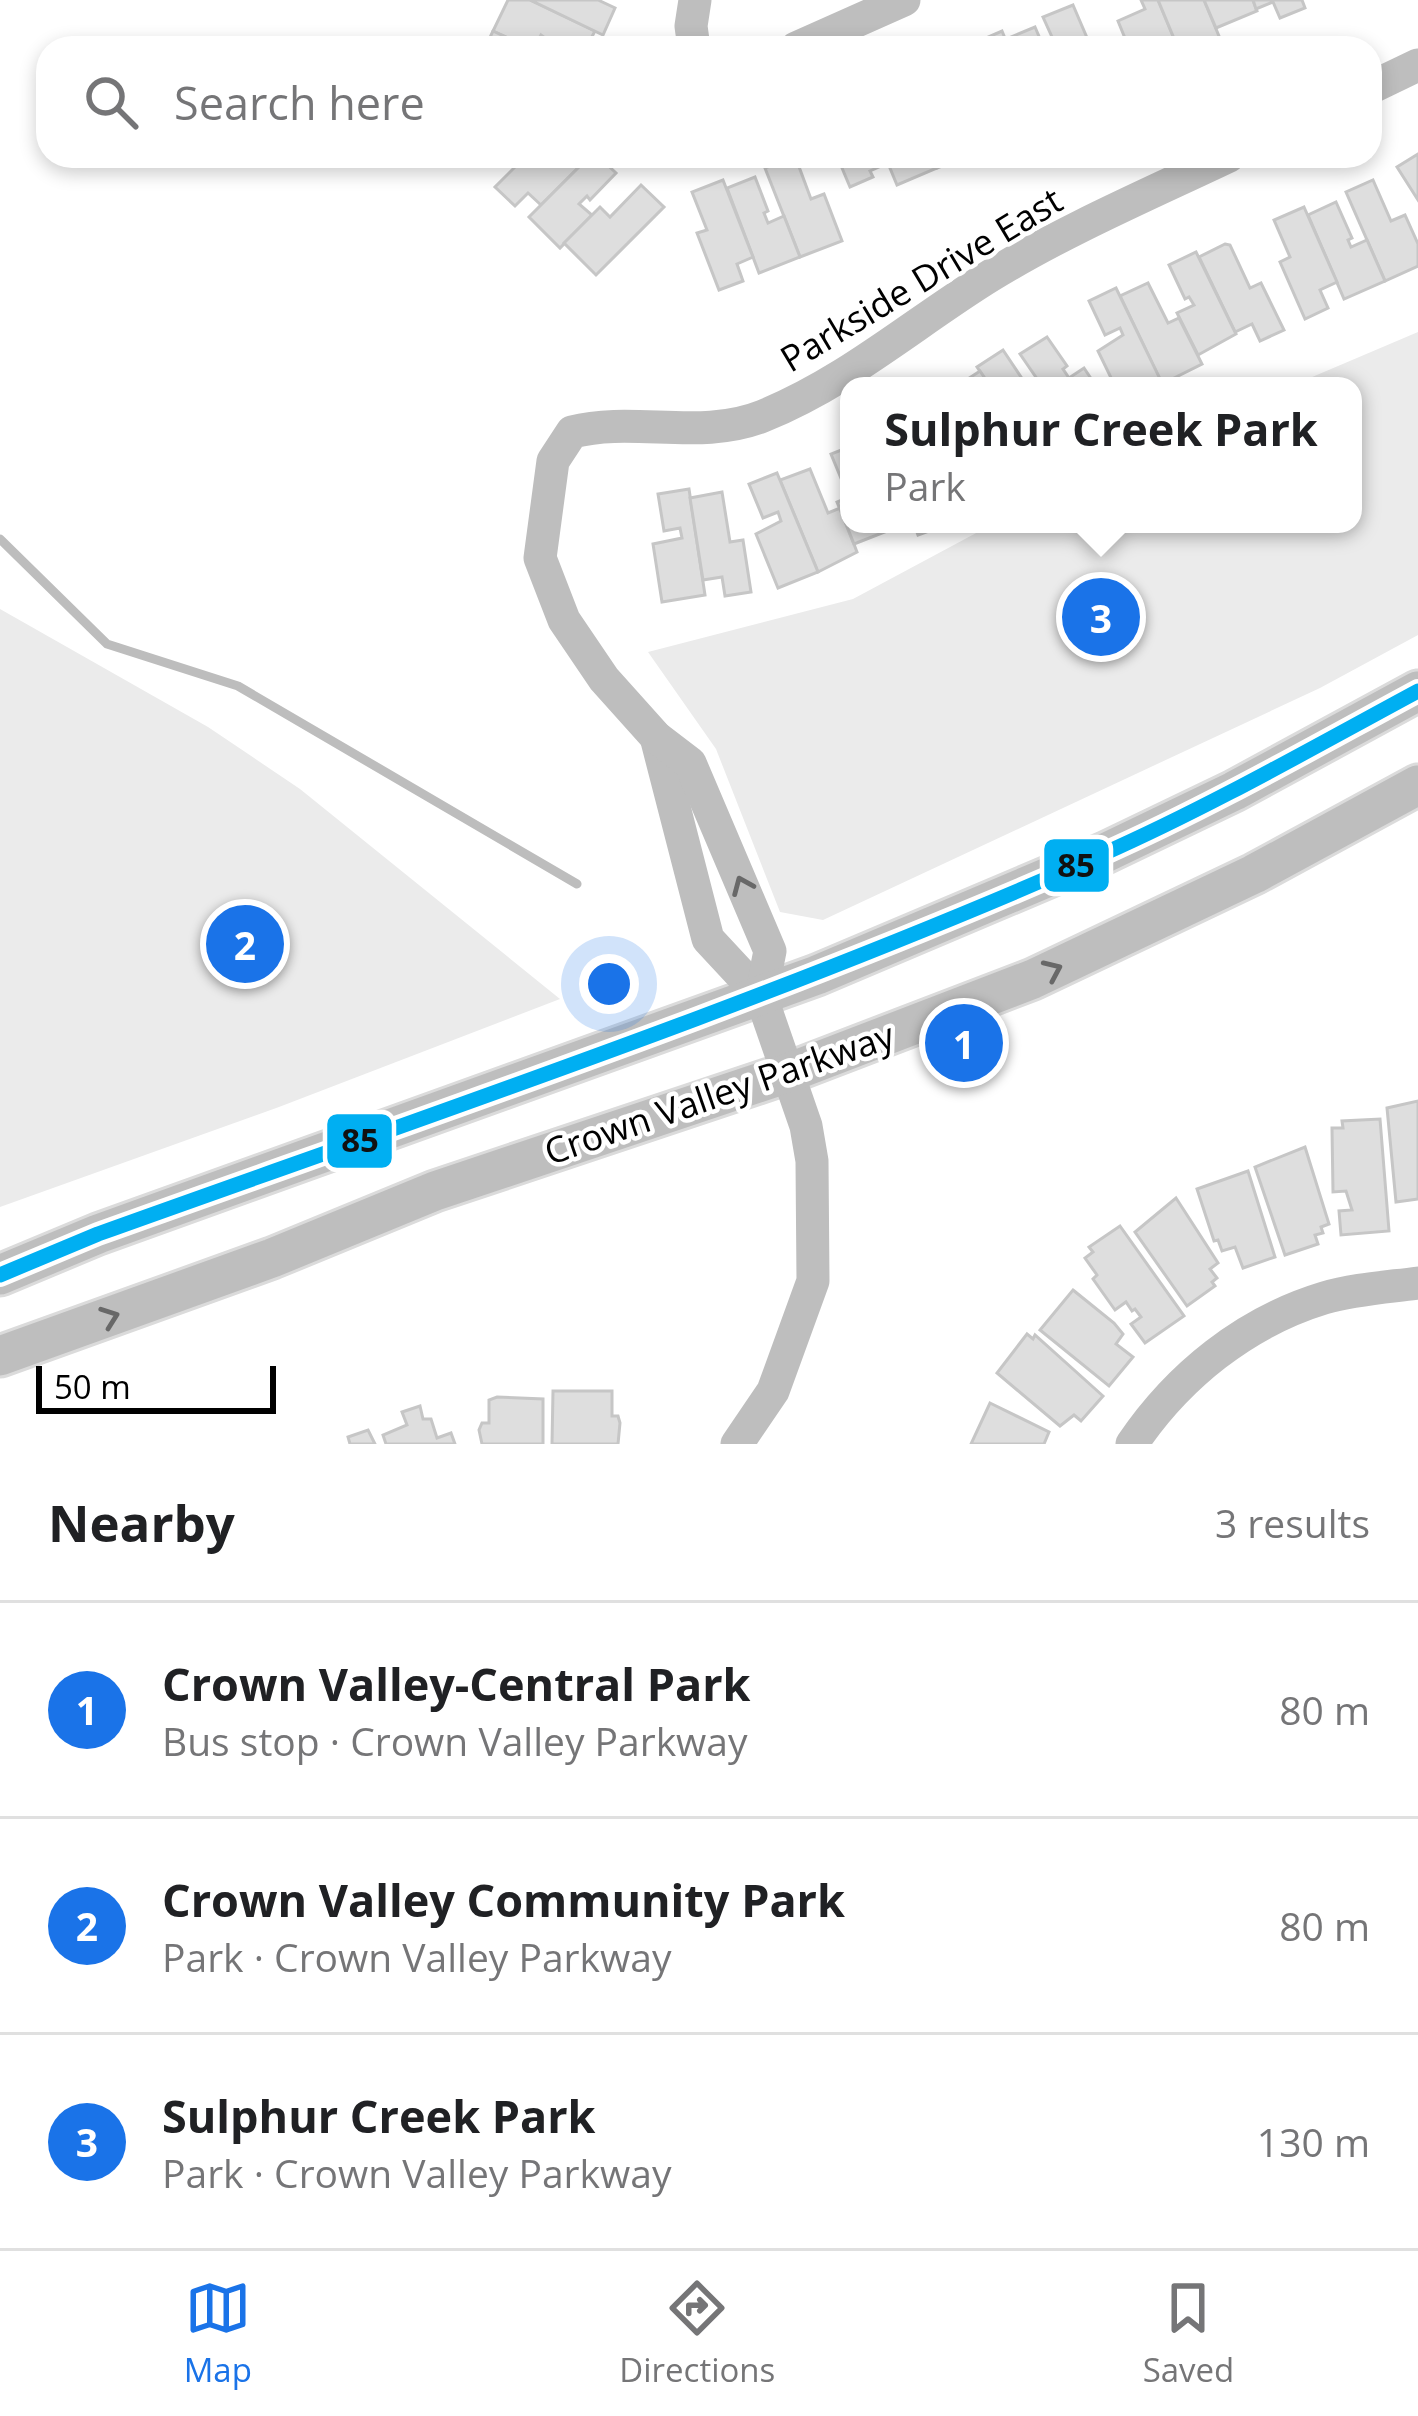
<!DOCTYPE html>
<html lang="en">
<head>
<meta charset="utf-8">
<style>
  :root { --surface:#fff; --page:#f6f6f6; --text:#202124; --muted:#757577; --line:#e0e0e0; --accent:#1a73e8 }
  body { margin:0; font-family:"Open Sans",sans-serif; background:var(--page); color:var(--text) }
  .scale { position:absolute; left:36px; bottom:30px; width:240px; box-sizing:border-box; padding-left:12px; border:6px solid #000; border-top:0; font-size:33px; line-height:42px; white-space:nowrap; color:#000; -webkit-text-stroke:9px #fff; paint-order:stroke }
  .you { position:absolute; left:609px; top:984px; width:42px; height:42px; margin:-30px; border:9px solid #fff; border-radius:50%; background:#1a73e8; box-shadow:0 0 0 18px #1a73e833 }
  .badge { display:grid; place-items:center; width:78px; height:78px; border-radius:50%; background:var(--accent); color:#fff; font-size:39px; font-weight:700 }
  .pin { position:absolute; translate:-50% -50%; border:6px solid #fff; box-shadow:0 3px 12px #0006 }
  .popup { position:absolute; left:840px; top:377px; width:522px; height:156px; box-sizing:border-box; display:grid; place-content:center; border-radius:24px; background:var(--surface); filter:drop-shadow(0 3px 9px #0005); font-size:39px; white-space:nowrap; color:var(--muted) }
  .popup b { font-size:45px; color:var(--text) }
  .popup::after { content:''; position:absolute; left:50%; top:100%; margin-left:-24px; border:24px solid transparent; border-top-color:var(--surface) }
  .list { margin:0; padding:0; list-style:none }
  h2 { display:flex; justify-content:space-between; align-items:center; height:156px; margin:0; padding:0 48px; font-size:51px }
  h2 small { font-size:39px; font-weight:400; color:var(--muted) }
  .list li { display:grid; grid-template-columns:78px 1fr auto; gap:36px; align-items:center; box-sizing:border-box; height:216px; padding:0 48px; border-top:3px solid var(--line) }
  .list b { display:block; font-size:45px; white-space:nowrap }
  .list p { margin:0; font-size:39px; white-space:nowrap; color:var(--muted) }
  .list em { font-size:39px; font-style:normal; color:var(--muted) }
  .icon { flex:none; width:66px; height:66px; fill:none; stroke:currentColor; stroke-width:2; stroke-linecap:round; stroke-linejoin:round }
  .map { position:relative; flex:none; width:1418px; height:1444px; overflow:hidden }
  .search { position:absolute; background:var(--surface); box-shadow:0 6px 18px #0003; left:36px; right:36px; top:36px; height:132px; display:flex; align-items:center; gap:30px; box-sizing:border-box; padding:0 42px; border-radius:36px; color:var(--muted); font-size:45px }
  .sheet { height:804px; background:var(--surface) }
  nav { display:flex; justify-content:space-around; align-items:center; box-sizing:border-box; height:168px; border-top:3px solid var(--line); background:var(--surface); font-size:33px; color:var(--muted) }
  nav a { display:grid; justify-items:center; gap:6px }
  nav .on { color:var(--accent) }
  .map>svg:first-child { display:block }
  .green { fill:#ebebeb }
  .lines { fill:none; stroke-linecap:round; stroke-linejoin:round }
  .stream { stroke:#bdbdbd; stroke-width:9 }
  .building { fill:#dedede; stroke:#c6c6c6; stroke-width:3 }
  .major-casing { stroke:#dbdbdb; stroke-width:45 }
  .minor { stroke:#bebebe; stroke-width:33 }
  .major { stroke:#bebebe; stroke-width:39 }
  .bus-1-casing { stroke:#fff; stroke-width:24 }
  .bus-1 { stroke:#00aff2; stroke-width:15 }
  .oneway { stroke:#686868 }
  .labels { text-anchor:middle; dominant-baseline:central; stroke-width:9; stroke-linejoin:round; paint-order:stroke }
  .street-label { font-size:36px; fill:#000; stroke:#fff }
  .line-badge { stroke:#fff; stroke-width:4.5 }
  .pale-badge-label { font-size:33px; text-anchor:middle; font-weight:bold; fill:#111 }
</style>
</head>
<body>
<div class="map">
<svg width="1418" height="1444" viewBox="0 0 1418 1444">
  <rect width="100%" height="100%" fill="#fff"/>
  <!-- green -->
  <g class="green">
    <polygon points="1418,332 1418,635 1320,688 823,920 780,912 716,749 648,652 853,599 993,524 1353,524 1353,386 1291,386"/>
    <polygon points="0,609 208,727 300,789 560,999 279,1107 0,1207"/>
  </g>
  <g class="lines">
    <!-- stream -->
    <polyline class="stream" points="0,539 107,644 238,686 577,884"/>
  </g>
  <!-- building -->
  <g class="building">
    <polygon points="508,0 530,0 595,31 586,48 558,48 541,35 534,48 529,48 493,31"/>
    <polygon points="530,0 598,0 615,8 603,35"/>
    <polygon points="1141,0 1158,0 1178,48 1129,48 1118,21 1145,9"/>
    <polygon points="1158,0 1204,0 1221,41 1203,48 1178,48"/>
    <polygon points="1204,0 1253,0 1257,11 1216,28"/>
    <polygon points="1253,0 1302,0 1305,8 1280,18 1273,2 1256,9"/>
    <polygon points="1073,5 1091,47 1103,42 1105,48 1057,48 1043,17"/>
    <polygon points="1035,27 1044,48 1009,48 1006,39"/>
    <polygon points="493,31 529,48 485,48"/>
    <polygon points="1002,31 1009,48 973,48 972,44"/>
    <polygon points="1418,154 1418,200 1397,167"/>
    <polygon points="526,156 540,159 590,156 541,205 528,193 515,206 495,187"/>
    <polygon points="590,156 598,156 616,173 590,200 587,196 579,204 592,215 560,248 529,217"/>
    <polygon points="795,156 811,199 824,194 842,241 800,257 765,168"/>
    <polygon points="837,156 885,156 888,163 870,171 873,177 850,187"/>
    <polygon points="885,156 932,156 937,168 897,185"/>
    <polygon points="932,156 967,156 937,168"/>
    <polygon points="755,177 768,211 764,213 768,223 784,216 800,257 759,273 727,188"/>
    <polygon points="723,180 753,257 737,264 743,281 719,290 697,233 707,230 692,192"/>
    <polygon points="1373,180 1391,221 1405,215 1418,244 1418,266 1385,281 1346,192"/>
    <polygon points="641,185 664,207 596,275 564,243 600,207 610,217"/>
    <polygon points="1336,202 1352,238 1348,240 1351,247 1367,240 1385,281 1344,299 1308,215"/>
    <polygon points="1304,207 1337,282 1320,290 1328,308 1305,319 1280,262 1290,257 1274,220"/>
    <polygon points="1225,244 1230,245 1250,288 1261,283 1284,330 1260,341 1252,324 1235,332 1199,257"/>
    <polygon points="1196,252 1236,334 1198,355 1177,313 1194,305 1189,297 1185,299 1169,265"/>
    <polygon points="1148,283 1168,323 1179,318 1202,364 1162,384 1120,296"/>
    <polygon points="1116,288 1163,385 1161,386 1115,386 1098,351 1123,335 1120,328 1105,335 1089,301"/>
    <polygon points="1047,337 1067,366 1063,369 1069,378 1084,368 1096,386 1042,386 1020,354"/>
    <polygon points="1003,350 1027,386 990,386 977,367"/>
    <polygon points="980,371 990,386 957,386"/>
    <polygon points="849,447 849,486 845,488 831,454"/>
    <polygon points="810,469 828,513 840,508 857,552 818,572 780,480"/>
    <polygon points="777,473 818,572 778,588 756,534 781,521 778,512 763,518 749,484"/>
    <polygon points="689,489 705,595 662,602 653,544 682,538 680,528 664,531 658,494"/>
    <polygon points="722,492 730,542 743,540 751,592 725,596 722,577 703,580 690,498"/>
    <polygon points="849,497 849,524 893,524 895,528 854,544 837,502"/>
    <polygon points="914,524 942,524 943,526 918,535"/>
    <polygon points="1418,1101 1418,1199 1396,1202 1387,1108"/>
    <polygon points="1380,1119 1389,1231 1341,1235 1339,1211 1352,1210 1346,1191 1333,1192 1332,1128 1343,1128 1342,1121"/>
    <polygon points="1305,1147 1329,1224 1321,1227 1323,1233 1315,1235 1318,1244 1285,1255 1255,1167"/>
    <polygon points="1248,1171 1275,1257 1243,1268 1235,1247 1222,1251 1218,1240 1214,1241 1197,1189"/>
    <polygon points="1176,1198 1218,1263 1210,1269 1217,1278 1212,1282 1215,1286 1187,1306 1135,1232"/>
    <polygon points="1120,1226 1184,1316 1145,1343 1131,1324 1141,1317 1135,1309 1132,1311 1126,1302 1115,1310 1093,1279 1097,1275 1085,1258 1093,1252 1089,1247"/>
    <polygon points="1073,1290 1114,1323 1123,1334 1116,1344 1133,1357 1109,1386 1040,1330"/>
    <polygon points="1027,1334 1033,1339 1035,1335 1103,1396 1081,1421 1074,1415 1060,1426 997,1373"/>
    <polygon points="553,1391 612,1391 612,1416 618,1416 620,1423 618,1444 552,1444"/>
    <polygon points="497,1397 543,1399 543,1444 482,1444 479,1430 482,1423 489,1423 489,1400"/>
    <polygon points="990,1403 1049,1432 1044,1444 971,1444"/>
    <polygon points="420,1406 423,1419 431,1419 437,1438 451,1433 455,1444 386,1444 383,1435 407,1425 402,1412"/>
    <polygon points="368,1430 375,1444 350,1444 348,1437"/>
  </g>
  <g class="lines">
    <defs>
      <g id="major">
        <polyline points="0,1275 98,1234 817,975 1105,853 1234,791 1418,691"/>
        <polyline points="0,1356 272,1258 435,1191 788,1073 1033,979 1254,874 1418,785"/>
      </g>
    </defs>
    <!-- major casing -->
    <use href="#major" class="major-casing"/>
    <!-- minor -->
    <g class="minor">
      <polyline points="694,48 691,26 695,0"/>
      <polyline points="796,48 904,0"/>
      <polyline points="1370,88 1418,65"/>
      <polyline points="656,737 708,939 761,996 806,1126 812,1161 813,1281 773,1391 737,1444"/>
      <path d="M 761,996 L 770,951 L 690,763 L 656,737 L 604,679 L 564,620 L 540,558 L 553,461 L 572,432 C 633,416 701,441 763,416 C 847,382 914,323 990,276 C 1065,230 1149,194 1229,156"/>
      <path d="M 1132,1444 C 1178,1376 1245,1322 1324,1298 C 1354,1289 1388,1287 1418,1283"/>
    </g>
    <!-- major -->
    <use href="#major" class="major"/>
    <defs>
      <path id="bus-1" d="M 0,1275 L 98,1234 C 435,1113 775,999 1103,854 C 1211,806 1314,747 1418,691"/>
    </defs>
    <!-- bus-1 casing -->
    <use href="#bus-1" class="bus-1-casing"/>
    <!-- bus-1 -->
    <use href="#bus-1" class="bus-1"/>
  </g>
  <!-- one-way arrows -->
  <defs><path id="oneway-chevron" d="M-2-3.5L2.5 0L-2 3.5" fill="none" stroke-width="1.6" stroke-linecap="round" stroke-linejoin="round" transform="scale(3)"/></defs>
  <g class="oneway">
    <use href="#oneway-chevron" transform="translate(742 885) rotate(-113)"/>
    <use href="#oneway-chevron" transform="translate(1053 970) rotate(-24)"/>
    <use href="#oneway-chevron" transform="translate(110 1317) rotate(-20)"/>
  </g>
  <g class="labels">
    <!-- street labels -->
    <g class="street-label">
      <text transform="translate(921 279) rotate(-31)">Parkside Drive East</text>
      <text transform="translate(719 1093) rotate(-19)">Crown Valley Parkway</text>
    </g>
  </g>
  <g class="line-badge">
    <rect x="1042" y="837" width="69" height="57" rx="12" fill="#00aff2"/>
    <rect x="325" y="1112" width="69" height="58" rx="12" fill="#00aff2"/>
  </g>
  <g class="pale-badge-label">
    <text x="1076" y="877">85</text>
    <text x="360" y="1152">85</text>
  </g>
</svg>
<div class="scale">50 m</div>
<div class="you"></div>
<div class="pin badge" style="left:964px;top:1043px">1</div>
<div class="pin badge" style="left:245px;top:944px">2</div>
<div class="pin badge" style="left:1101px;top:617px">3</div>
<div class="popup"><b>Sulphur Creek Park</b>Park</div>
<div class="search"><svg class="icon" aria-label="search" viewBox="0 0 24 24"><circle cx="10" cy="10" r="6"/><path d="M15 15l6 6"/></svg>Search here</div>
</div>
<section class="sheet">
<h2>Nearby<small>3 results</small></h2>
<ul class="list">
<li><span class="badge">1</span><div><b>Crown Valley-Central Park</b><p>Bus stop · Crown Valley Parkway</p></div><em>80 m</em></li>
<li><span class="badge">2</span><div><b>Crown Valley Community Park</b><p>Park · Crown Valley Parkway</p></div><em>80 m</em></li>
<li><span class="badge">3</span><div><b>Sulphur Creek Park</b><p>Park · Crown Valley Parkway</p></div><em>130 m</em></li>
</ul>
</section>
<nav>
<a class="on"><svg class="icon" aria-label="map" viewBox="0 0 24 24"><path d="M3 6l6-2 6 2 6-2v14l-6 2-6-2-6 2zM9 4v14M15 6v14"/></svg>Map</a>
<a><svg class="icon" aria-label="directions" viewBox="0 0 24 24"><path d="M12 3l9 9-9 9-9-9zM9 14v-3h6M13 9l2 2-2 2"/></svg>Directions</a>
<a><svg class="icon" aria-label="saved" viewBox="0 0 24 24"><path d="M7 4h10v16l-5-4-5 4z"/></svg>Saved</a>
</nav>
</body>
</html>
